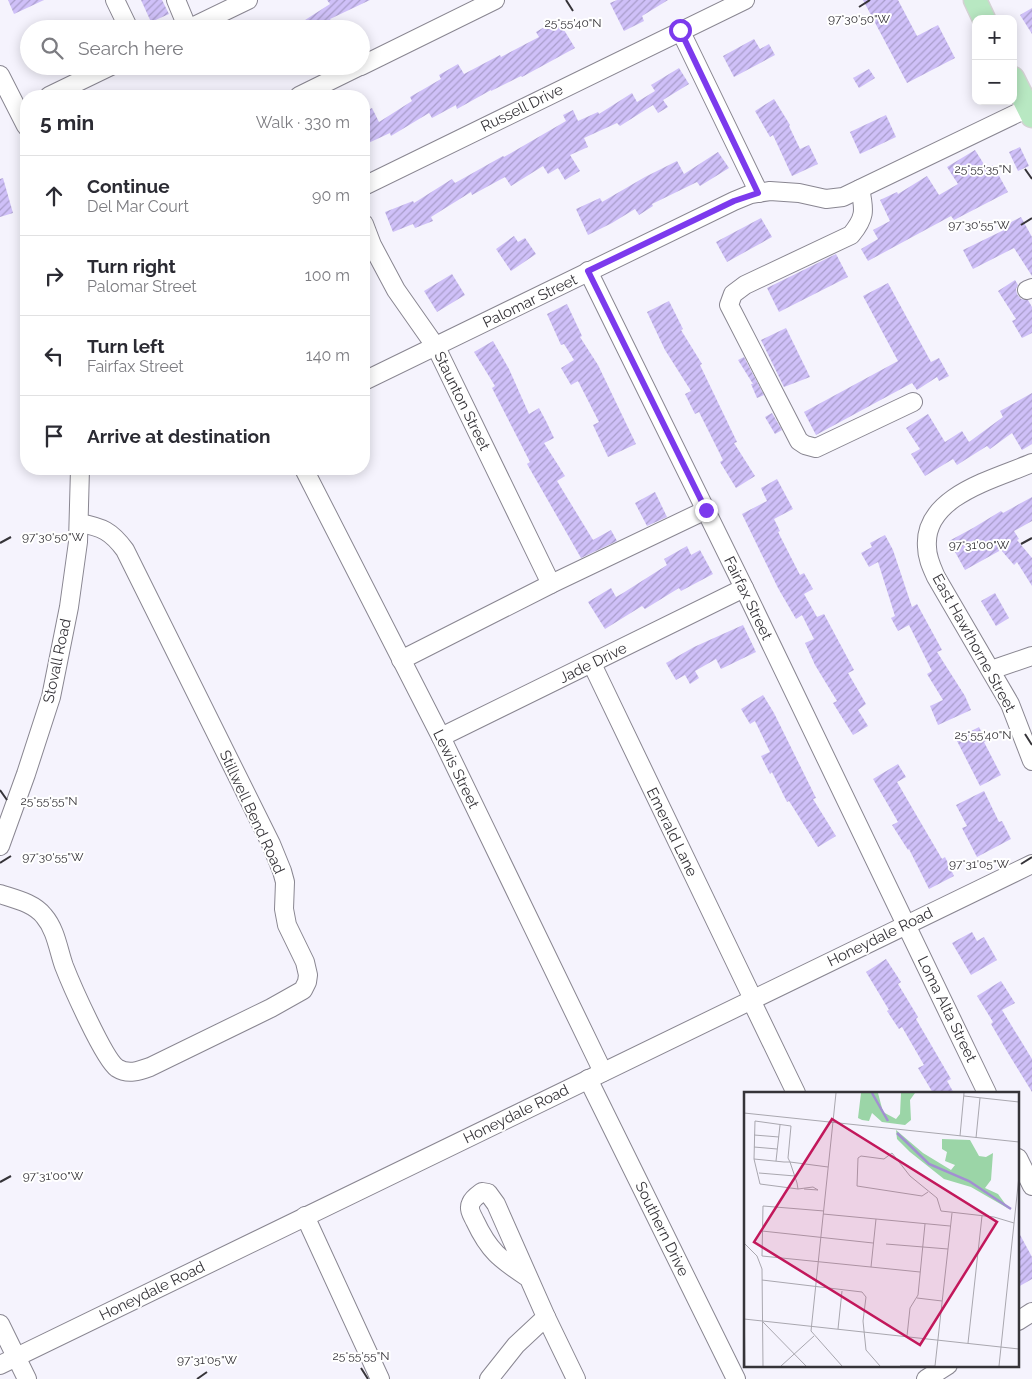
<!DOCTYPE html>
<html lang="en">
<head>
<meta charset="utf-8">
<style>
  :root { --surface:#fff; --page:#f7f7f7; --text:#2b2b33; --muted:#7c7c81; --line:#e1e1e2 }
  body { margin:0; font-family:Raleway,sans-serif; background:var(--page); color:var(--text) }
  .controls { position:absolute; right:15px; top:15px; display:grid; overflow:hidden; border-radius:10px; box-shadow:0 2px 12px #0003 }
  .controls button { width:45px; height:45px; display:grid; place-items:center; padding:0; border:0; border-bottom:1px solid var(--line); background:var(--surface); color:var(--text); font:25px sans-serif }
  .stop { position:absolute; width:15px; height:15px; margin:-11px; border:4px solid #7c3aed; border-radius:50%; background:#fff }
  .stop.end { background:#7c3aed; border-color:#fff; box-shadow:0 1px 5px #0008 }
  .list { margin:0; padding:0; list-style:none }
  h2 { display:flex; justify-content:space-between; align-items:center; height:65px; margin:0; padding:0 20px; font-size:21px }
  h2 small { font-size:16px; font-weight:400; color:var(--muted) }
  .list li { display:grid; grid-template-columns:32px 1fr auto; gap:15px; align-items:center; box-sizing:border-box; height:80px; padding:0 20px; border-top:1px solid var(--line) }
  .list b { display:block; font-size:19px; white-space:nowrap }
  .list p { margin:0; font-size:16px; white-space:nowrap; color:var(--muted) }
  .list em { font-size:16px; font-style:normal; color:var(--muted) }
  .icon { flex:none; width:28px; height:28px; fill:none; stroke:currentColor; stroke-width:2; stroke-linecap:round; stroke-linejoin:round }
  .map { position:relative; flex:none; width:1032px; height:1379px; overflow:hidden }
  .search { position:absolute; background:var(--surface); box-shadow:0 2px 12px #0003; left:20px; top:20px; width:350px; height:55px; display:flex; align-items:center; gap:12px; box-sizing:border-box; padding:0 18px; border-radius:28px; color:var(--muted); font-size:19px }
  .panel { position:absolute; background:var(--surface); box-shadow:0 2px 12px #0003; left:20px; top:90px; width:350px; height:385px; border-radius:20px }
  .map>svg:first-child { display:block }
  .building { fill:url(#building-hatch) }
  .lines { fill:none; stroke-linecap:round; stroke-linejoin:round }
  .minor-casing { stroke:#898691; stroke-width:20 }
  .major-casing { stroke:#d3d2d3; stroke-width:25 }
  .minor { stroke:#fff; stroke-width:18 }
  .major { stroke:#b8e8c2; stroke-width:22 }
  .route { stroke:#7c3aed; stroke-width:6 }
  .ticks { fill:none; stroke:#363439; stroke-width:2 }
  .labels { text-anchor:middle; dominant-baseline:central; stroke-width:4; stroke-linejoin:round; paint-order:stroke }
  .street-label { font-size:15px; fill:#363439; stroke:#fff }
  .inset-river { fill:none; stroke:#a28fd2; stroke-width:2.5 }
  .inset-road { fill:none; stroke:#a9a7af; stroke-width:1 }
  .view { fill:#c2185b; fill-opacity:0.15; stroke:#c2185b; stroke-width:2.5 }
  .inset-edge { fill:none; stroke:#363439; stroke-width:2.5 }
  .ticks-label { font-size:12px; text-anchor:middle; fill:#363439; stroke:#fff; stroke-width:4; stroke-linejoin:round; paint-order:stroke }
</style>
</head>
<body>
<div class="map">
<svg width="1032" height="1379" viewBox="0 0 1032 1379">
  <defs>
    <pattern id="building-hatch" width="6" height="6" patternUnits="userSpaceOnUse" patternTransform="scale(1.25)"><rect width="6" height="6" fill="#cfc0f8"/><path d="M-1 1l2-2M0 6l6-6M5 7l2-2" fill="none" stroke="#a99dca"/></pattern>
  </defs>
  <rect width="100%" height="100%" fill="#f5f3fd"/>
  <!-- building -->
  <g class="building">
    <polygon points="8,0 44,0 14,14"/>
    <polygon points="141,0 162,0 169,14 151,22"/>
    <polygon points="327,0 370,0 330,19 337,29 291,29 330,4"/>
    <polygon points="617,0 668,0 642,16 644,21 624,31 610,3"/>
    <polygon points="863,0 898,0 917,36 938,25 955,58 907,83"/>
    <polygon points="1032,8 1032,34 1020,15"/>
    <polygon points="551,23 555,29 561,25 575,48 522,77 521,76 491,91 491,90 457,109 456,105 432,118 429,113 391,136 390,133 364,145 364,112 372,108 379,122 412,101 410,97 441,79 439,75 458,64 464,74 500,55 501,57 539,37 536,32"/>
    <polygon points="754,39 760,49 769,44 775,55 734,77 723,56"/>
    <polygon points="679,68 689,84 663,100 668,107 658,113 653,105 620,126 617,123 584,138 588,147 570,155 580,171 565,180 558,168 548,174 543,166 511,186 505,177 472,195 471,192 431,217 433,221 415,228 413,224 393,232 385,212 413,201 414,203 452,179 455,183 503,156 504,157 566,121 563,115 573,110 578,121 598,112 599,114 632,93 637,102 655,91 651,85"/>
    <polygon points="869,69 875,78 859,88 853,78"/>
    <polygon points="774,99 790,125 789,126 800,149 809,145 818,164 792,176 773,135 770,137 755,111"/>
    <polygon points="886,115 896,137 860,154 850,132"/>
    <polygon points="1020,147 1029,166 1018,171 1009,152"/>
    <polygon points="975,150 987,169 993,165 1008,192 954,220 951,216 868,261 861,249 878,239 873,230 890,221 880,200 897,192 898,194 927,176 939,195 958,184 947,167"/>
    <polygon points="718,152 729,168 700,186 697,182 652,204 653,206 639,215 635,209 612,223 588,235 576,209 600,198 602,202 645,177 677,161 684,174"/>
    <polygon points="3,178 13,213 0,217 0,179"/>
    <polygon points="1021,217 1032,237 1032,276 1014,248 973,269 963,250 1002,231 1001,227"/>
    <polygon points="761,218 772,237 727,262 716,242"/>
    <polygon points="514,236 518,242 525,238 536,254 511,271 496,249"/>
    <polygon points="836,254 848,277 779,312 767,288"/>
    <polygon points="452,274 465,295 437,312 424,291"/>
    <polygon points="1015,280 1018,285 1016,289 1017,294 1021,299 1028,300 1032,307 1032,333 1022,338 1012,321 1016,319 998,291"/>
    <polygon points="888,283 931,362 939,358 949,376 939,381 937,377 917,390 912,383 816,435 804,412 898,361 863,296"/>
    <polygon points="669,301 683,329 681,330 702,364 700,365 737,442 734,443 755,476 736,488 720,462 723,460 699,412 695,414 685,394 691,391 665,350 647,312"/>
    <polygon points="567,304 582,336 580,337 598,365 636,444 608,457 593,425 599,422 578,381 571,385 561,368 574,360 564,344 561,345 547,314"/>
    <polygon points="786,328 810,377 784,387 761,340"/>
    <polygon points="493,341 509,369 529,414 539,408 546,421 554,438 544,443 565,476 557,481 593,540 611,530 617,541 581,558 527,464 530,462 492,388 495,386 474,352"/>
    <polygon points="744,357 764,395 757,398 751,384 753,384 738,360"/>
    <polygon points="1032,393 1032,444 1022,450 1012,433 990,449 987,446 957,465 953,459 925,476 911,454 920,449 906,428 928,414 945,442 962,431 969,442 1003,417 1000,411"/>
    <polygon points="772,413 782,430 775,434 765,417"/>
    <polygon points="777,479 793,509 774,519 780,531 778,532 800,575 804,573 813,589 804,594 817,617 824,614 854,670 848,673 866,704 858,710 868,726 853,735 833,703 837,701 815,665 805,643 814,639 802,615 796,619 778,588 742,514 767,501 761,488"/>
    <polygon points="655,492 667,517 647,526 635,503"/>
    <polygon points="1032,497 1032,521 1014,531 1019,539 1017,540 1032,558 1032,586 1017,562 1014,565 1001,550 965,570 949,541 973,528 1001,511 1003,513"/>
    <polygon points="885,535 893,550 912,607 917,604 942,650 937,652 965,696 971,710 938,725 930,706 943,700 927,674 932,671 909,625 898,631 891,618 895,616 878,562 869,567 861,553 872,547 870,543"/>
    <polygon points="687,546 691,555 700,550 713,574 681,591 679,588 645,609 642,606 605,629 588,602 611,588 616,597 623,593 667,565 664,559"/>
    <polygon points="995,593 1009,618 996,626 981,601"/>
    <polygon points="743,625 756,652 721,669 716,659 695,671 699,678 690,684 685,675 676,680 666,663 694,647"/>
    <polygon points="763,695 774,713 816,798 813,799 836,836 818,847 789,801 787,802 772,772 770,774 761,756 770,752 755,721 750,724 741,709"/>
    <polygon points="979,727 986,741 984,742 1001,775 980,786 956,739"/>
    <polygon points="898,764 906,777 897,782 942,859 945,857 954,876 929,889 909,849 908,850 892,825 898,822 873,779"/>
    <polygon points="984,791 999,822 1002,821 1011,839 977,857 962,828 967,826 956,805"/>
    <polygon points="972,932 977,941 984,937 997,960 971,975 952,943"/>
    <polygon points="886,959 901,982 898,984 918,1017 916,1019 951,1079 947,1081 954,1093 933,1093 918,1068 924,1065 902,1027 899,1029 887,1011 889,1010 866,972"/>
    <polygon points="1001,981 1015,1003 1002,1010 1032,1059 1032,1092 1008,1053 991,1024 993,1022 977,996"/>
    <polygon points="1018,1231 1032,1257 1032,1279 1018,1287"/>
  </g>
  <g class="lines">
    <defs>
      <g id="minor">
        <polyline points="115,0 129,29"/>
        <polyline points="176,0 188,29"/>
        <polyline points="188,29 248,0"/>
        <polyline points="680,30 759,193"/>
        <polyline points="361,66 495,0"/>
        <polyline points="0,75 26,126"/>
        <polyline points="49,96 111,66"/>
        <polyline points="299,96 360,66"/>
        <polyline points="364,186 745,0"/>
        <path d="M 860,189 C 865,211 865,218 851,235 L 745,285 L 733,294 L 729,305 L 799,441 L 805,445 L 816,448 L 913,402"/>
        <polyline points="364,224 372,245 396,290 436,347 551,584"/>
        <polyline points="588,271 744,588 987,1093"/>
        <polyline points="1027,290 1032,288"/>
        <polyline points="364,381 734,201 751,194 770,191 799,193 826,199 843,197 1028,108"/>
        <path d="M 1032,463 C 995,479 923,496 927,547 C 927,558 932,568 936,577 L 1010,704 L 1032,761"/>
        <polyline points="304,469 441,737 603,1072"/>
        <polyline points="401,660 551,584 706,510"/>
        <polyline points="592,664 753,999 753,1004 796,1093"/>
        <polyline points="991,670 1032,656"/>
        <polyline points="441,737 744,588"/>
        <polyline points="0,846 26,774 51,697 69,607 78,542 80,469"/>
        <path d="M 0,894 C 15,899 34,903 44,916 C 56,930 58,949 64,966 C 71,984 104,1059 117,1068 C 128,1075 139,1071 150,1067 L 271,1008 L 303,990 L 307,982 L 308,975 L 305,962 L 287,925 L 284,909 L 285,882 L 282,871 L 271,844 L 125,550 C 111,531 102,527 79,523"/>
        <polyline points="588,1079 736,1379"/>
        <polyline points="1018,1158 1032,1186"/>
        <polyline points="305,1216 380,1379"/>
        <polyline points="546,1317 576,1379"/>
        <polyline points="1018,1321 1032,1312"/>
        <polyline points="0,1324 27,1379"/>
        <polyline points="0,1365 1032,864"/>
        <path d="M 489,1379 L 516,1345 L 546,1317 L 496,1204 L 488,1193 L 482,1192 C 478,1195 473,1198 471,1203 C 468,1209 472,1215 475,1221 C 489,1251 500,1259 527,1277"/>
        <polyline points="926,1379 948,1365"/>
      </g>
      <g id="major">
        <polyline points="975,0 984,19"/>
        <polyline points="1013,78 1032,116"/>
      </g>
    </defs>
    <!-- minor casing -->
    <use href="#minor" class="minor-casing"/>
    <!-- major casing -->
    <use href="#major" class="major-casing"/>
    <!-- minor -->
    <use href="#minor" class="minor"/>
    <!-- major -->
    <use href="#major" class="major"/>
  </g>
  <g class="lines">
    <!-- route -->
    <polyline class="route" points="680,30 758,193 734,201 588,271 706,510"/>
  </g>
  <!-- ticks -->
  <path class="ticks" d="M 566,0 L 573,11M 859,7 L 870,0M 1025,169 L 1032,179M 1021,225 L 1032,218M 0,543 L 11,537M 1021,544 L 1032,538M 1025,734 L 1032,745M 0,790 L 7,800M 0,863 L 11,856M 1021,864 L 1032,857M 0,1182 L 11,1176M 361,1368 L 368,1379M 197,1379 L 207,1372"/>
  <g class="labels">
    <!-- street labels -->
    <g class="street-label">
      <text transform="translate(522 108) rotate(-26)">Russell Drive</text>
      <text transform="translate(530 301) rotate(-26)">Palomar Street</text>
      <text transform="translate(462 401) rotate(64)">Staunton Street</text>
      <text transform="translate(748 598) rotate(64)">Fairfax Street</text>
      <text transform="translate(974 643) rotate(61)">East Hawthorne Street</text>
      <text transform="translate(57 661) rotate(-78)">Stovall Road</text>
      <text transform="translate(593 663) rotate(-26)">Jade Drive</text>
      <text transform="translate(456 769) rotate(64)">Lewis Street</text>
      <text transform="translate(252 812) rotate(65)">Stillwell Bend Road</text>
      <text transform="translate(672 832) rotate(64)">Emerald Lane</text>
      <text transform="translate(880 937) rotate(-26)">Honeydale Road</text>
      <text transform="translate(947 1009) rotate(64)">Loma Alta Street</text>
      <text transform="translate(516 1114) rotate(-26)">Honeydale Road</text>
      <text transform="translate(662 1229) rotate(64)">Southern Drive</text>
      <text transform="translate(152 1291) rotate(-26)">Honeydale Road</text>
    </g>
  </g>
  <!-- overview -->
  <g transform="translate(744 1092)">
    <rect width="275" height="275" fill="#f5f3fd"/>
    <path d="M 117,1 L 134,1 L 139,20 L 152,27 L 156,22 L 157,1 L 171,1 L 166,8 L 167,28 L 161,33 L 138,30 L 128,21 L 125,29 L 118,28 L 114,26 ZM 152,38 L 179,61 L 207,78 L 211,73 L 201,69 L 203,60 L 198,57 L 198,47 L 226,48 L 235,64 L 242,65 L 249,61 L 247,88 L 241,96 L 254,102 L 265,117 L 227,95 L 200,87 L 166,60 L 153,47 Z" fill="#9bd5a7"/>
    <path class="inset-river" d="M 128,1 L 144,29M 153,41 L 185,72 L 225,89 L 267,117"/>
    <path class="inset-road" d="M 92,1 L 67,239 L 98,274M 220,4 L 275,10M 0,21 L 275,50M 10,43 L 35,45M 216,44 L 220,1M 232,46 L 236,6M 10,55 L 33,57M 10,67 L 16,92 L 54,97M 32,69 L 36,33M 15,81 L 51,84M 60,97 L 74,98 L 69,95 L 54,97 L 53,91 L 46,70 L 44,66 L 47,34 L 11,29 L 10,67 L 40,70 L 46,70 L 84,75M 184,100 L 178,104 L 113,94 L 114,66 L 117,64 L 140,67 L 148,61 L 166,84 L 193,106 L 197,119 L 250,125 L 270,131M 79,122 L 206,134M 18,139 L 129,151M 0,151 L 13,164 L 18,177 L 19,274M 142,152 L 204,157M 18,164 L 176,180M 18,164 L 19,114 L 80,119M 127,175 L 132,127M 18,188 L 118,200 L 122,205 L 119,229 L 122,258 L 136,274M 0,206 L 1,274M 173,206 L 198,209M 0,227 L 275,257M 19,230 L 62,274M 94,237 L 98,199M 163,244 L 166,216 L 174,203 L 181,132M 224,251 L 238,124M 37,274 L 70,244M 156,274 L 191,274M 191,274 L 208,121M 255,274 L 275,84"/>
    <path class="view" d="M 88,27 L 253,130 L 176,253 L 10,150 Z"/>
    <rect width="275" height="275" class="inset-edge"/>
  </g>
  <g class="ticks-label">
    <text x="859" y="23">97°30'50"W</text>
    <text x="573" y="27">25°55'40"N</text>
    <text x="983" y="173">25°55'35"N</text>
    <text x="979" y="229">97°30'55"W</text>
    <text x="53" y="541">97°30'50"W</text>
    <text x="979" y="549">97°31'00"W</text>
    <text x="983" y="739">25°55'40"N</text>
    <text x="49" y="805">25°55'55"N</text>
    <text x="53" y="861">97°30'55"W</text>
    <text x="979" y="868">97°31'05"W</text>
    <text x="53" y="1180">97°31'00"W</text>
    <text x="361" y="1360">25°55'55"N</text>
    <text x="207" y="1364">97°31'05"W</text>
  </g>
</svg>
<div class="controls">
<button>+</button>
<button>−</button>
</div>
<div class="stop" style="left:680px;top:30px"></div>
<div class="stop end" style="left:706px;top:510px"></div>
<div class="search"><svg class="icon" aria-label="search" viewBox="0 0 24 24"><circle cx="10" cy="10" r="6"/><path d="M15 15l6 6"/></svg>Search here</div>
<section class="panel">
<h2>5 min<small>Walk · 330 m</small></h2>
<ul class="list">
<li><svg class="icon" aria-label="ahead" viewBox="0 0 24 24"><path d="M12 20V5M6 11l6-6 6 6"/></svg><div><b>Continue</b><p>Del Mar Court</p></div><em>90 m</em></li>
<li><svg class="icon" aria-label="right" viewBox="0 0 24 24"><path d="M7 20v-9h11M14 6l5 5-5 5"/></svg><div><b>Turn right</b><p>Palomar Street</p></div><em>100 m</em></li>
<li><svg class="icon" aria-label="left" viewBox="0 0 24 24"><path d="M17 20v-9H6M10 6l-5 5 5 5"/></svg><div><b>Turn left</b><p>Fairfax Street</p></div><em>140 m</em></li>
<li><svg class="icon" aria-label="arrive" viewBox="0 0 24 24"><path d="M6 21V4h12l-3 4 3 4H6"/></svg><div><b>Arrive at destination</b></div></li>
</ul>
</section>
</div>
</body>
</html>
